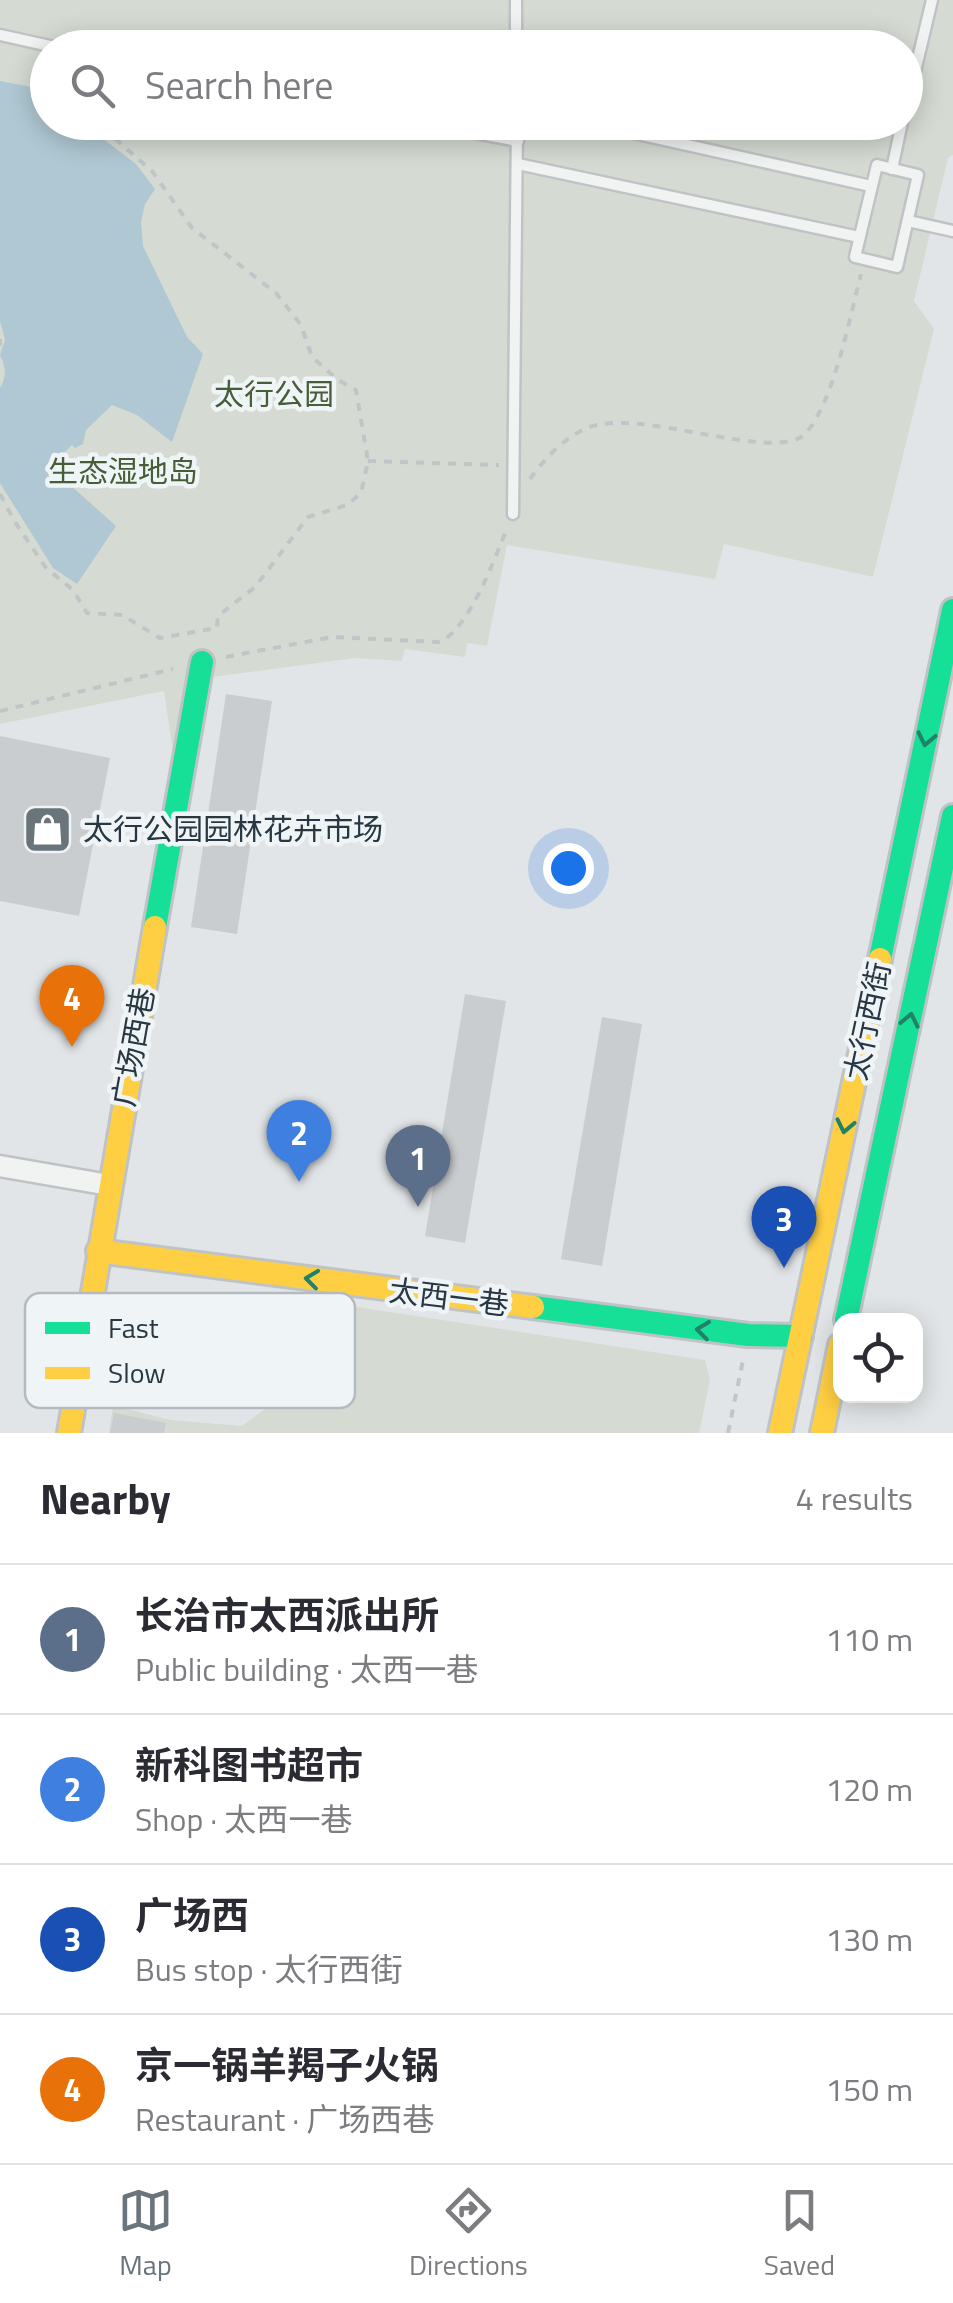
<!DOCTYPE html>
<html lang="en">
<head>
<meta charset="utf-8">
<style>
  :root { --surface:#fff; --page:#f2f2f3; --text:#2b2b33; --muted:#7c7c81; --line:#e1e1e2; --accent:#69747b }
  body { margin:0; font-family:"Titillium Web","Noto Sans SC",sans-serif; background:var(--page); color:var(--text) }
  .controls { position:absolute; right:30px; bottom:30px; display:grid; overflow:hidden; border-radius:20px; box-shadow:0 5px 25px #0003 }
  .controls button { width:90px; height:90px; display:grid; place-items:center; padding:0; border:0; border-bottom:2px solid var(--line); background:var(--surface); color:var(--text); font:50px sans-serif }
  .you { position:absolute; left:568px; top:868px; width:35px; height:35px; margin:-25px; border:8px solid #fff; border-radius:50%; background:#1a73e8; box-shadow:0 0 0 15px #1a73e833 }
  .badge { display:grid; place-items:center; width:65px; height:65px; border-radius:50%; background:var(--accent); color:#fff; font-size:32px; font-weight:700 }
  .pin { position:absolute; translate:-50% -82px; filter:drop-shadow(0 2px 5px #0008) }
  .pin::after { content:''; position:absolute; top:52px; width:35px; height:30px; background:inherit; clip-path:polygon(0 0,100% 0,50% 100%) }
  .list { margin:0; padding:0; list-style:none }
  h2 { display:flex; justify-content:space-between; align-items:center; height:130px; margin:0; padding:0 40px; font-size:42px }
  h2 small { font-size:32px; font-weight:400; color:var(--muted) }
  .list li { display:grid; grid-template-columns:65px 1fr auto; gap:30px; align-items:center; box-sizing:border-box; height:150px; padding:0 40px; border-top:2px solid var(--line) }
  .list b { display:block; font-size:38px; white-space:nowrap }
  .list p { margin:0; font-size:32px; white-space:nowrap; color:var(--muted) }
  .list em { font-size:32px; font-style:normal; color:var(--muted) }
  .icon { flex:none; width:55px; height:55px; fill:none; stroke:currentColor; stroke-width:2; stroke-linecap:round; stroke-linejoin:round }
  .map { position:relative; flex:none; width:953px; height:1433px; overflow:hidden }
  .search { position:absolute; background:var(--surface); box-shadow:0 5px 25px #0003; left:30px; right:30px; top:30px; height:110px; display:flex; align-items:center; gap:25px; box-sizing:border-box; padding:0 35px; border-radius:55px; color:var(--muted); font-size:38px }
  .sheet { height:730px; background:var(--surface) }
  nav { display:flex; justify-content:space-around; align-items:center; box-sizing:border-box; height:140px; border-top:2px solid var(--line); background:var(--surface); font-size:28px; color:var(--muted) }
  nav a { display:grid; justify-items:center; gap:5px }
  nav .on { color:var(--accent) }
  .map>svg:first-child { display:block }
  .green { fill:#d5dbd2; fill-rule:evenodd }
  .water { fill:#afc8d3 }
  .building { fill:#cacdcf }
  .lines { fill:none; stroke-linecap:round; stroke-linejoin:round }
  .lane-casing { stroke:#c0c3c5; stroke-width:15 }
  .street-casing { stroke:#c0c3c5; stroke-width:25 }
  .fast-casing { stroke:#c0c3c5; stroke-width:28 }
  .slow-casing { stroke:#c0c3c5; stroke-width:28 }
  .path { stroke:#c0c5c7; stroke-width:4; stroke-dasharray:8 8; stroke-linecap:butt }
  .lane { stroke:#f1f3f3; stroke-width:10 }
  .street { stroke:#f1f3f3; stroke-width:20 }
  .fast { stroke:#16e098; stroke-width:22 }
  .slow { stroke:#ffcf43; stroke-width:22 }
  .oneway { stroke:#208368 }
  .labels { text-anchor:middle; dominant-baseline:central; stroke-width:9; stroke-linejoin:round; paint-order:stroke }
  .park-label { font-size:30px; fill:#465d35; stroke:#eff4f7 }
  .poi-label { font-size:30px; fill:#283741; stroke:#eff4f7; text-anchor:start }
  .street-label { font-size:30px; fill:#283741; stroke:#eff4f7 }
  .key { fill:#eff4f7; stroke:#b3bbc0; stroke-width:2.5 }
  .key-label { font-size:28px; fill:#283741 }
</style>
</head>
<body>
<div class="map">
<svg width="953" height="1433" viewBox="0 0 953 1433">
  <rect width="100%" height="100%" fill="#e2e5e7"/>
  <!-- green -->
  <g class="green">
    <path d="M 0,0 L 953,0 L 953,155 L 948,158 L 914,301 L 934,329 L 873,577 L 724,544 L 715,579 L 507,545 L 487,646 L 467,643 L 465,657 L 405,649 L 402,661 L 355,658 L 212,677 L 197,770 L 175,766 L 164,691 L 0,724 ZM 48,48 L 906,48 L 906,122 L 48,122 Z"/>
    <polygon points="284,1296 705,1360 710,1380 699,1433 109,1433 113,1405 170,1420 242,1426 266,1408"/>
  </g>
  <!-- water -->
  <path class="water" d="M 0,81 L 47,90 L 48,122 L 90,123 L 94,132 L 136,164 L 155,189 L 145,204 L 141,222 L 143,246 L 187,337 L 203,354 L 172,442 L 137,415 L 112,405 L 86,430 L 83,444 L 75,448 L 72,445 L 56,461 L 69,484 L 116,526 L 77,584 L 53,568 L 0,483 L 0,388 C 7,376 6,367 0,355 L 5,340 L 0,321 Z"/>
  <!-- building -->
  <g class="building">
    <polygon points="226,694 272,701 237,934 191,927"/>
    <polygon points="0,736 110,758 79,916 0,901"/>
    <polygon points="465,994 506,1001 465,1243 425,1236"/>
    <polygon points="602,1017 642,1024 602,1266 561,1259"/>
    <polygon points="114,1413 166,1423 164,1433 110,1433"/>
  </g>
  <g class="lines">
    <defs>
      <g id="lane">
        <polyline points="516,0 516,48"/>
        <polyline points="0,35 59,48"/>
        <polyline points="906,109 932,0"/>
        <polyline points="416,122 518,141"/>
        <polyline points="584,122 871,186"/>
        <polyline points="518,164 859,237"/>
        <polygon points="877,165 918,175 897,267 855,257"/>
        <polyline points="892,169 902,122"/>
        <polyline points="908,221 953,231"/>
        <polyline points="513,514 517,122"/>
      </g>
      <polyline id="street" points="0,1166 109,1185"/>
      <g id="fast">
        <polyline points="155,927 202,662"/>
        <polyline points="880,959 953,610"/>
        <polyline points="533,1307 748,1335 801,1336"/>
        <polyline points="846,1320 953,816"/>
      </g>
      <g id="slow">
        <polyline points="98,1251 533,1307"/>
        <polyline points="69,1433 155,927"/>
        <polyline points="780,1433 880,959"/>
        <polyline points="822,1433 840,1345"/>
      </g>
    </defs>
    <!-- lane casing -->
    <use href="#lane" class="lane-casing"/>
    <!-- street casing -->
    <use href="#street" class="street-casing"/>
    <!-- fast casing -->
    <use href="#fast" class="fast-casing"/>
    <!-- slow casing -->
    <use href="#slow" class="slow-casing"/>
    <!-- path -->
    <g class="path">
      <polyline points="0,339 0,346"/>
      <polyline points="368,461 499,465"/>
      <path d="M 530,479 C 544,459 564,438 587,428 C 638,406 777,465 806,433 C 834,401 850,316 861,274"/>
      <polyline points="0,494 15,522 46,568 73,590 87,613 122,615 160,638 217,628 218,616 255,587 308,517 347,505 361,493 368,461 356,390 338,380 312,357 301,325 276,293 192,228 152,171 104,129 101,122"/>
      <path d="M 226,657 L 332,637 L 439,642 C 469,630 495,558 507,528"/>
      <polyline points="0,711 173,669"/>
      <polyline points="728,1433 743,1360"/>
    </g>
    <!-- lane -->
    <use href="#lane" class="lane"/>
    <!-- street -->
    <use href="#street" class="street"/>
    <!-- fast -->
    <use href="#fast" class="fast"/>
    <!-- slow -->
    <use href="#slow" class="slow"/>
  </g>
  <!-- one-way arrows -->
  <defs><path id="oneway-chevron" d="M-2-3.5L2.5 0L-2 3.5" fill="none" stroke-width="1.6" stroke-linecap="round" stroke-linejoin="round" transform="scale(2.5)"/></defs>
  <g class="oneway">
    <use href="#oneway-chevron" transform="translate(926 739) rotate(102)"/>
    <use href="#oneway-chevron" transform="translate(910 1020) rotate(-78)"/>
    <use href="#oneway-chevron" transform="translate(845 1126) rotate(102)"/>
    <use href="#oneway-chevron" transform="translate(312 1279) rotate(-173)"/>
    <use href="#oneway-chevron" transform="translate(703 1330) rotate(-173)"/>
  </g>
  <!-- icons -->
  <defs>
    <symbol id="shop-square" viewBox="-11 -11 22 22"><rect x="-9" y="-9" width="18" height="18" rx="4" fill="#69747b" stroke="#eff4f7"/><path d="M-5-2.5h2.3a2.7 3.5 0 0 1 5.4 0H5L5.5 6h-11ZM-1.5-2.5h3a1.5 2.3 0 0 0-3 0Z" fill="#fff"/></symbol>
  </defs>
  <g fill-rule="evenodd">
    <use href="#shop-square" x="20" y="802" width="55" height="55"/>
  </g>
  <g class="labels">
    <!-- park labels -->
    <g class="park-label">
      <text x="274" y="394">太行公园</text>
      <text x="123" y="471">生态湿地岛</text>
    </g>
    <!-- poi labels -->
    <g class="poi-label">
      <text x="83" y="829">太行公园园林花卉市场</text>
    </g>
    <!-- street labels -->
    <g class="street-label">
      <text transform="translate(867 1021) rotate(-78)">太行西街</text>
      <text transform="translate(133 1047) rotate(-80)">广场西巷</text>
      <text transform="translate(449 1297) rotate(7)">太西一巷</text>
    </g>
  </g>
  <!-- legend -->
  <rect x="25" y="1293" width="330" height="115" rx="15" class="key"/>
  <rect x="45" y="1322" width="45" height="12" fill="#16e098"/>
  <rect x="45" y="1367" width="45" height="12" fill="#ffcf43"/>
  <g class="key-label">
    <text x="108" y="1338">Fast</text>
    <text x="108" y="1383">Slow</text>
  </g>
</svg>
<div class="controls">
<button><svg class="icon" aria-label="locate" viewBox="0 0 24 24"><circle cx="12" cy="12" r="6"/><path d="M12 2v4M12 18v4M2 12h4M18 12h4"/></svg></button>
</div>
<div class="you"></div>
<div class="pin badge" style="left:418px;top:1207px;background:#5c6f8a">1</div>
<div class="pin badge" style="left:299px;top:1182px;background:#3f7fe0">2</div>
<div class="pin badge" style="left:784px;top:1268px;background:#1a4fb4">3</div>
<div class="pin badge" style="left:72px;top:1047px;background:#e8710a">4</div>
<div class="search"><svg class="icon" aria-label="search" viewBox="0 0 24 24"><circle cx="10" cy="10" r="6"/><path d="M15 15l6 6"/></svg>Search here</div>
</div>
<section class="sheet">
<h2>Nearby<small>4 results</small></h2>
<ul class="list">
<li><span class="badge" style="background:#5c6f8a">1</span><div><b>长治市太西派出所</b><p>Public building · 太西一巷</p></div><em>110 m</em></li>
<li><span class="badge" style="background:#3f7fe0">2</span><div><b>新科图书超市</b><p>Shop · 太西一巷</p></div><em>120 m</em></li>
<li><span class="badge" style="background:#1a4fb4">3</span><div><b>广场西</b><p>Bus stop · 太行西街</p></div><em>130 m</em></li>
<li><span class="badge" style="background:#e8710a">4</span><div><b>京一锅羊羯子火锅</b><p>Restaurant · 广场西巷</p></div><em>150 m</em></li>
</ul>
</section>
<nav>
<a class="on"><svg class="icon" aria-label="map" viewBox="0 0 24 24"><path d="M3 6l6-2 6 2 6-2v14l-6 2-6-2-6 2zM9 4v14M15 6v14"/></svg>Map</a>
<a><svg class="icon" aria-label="directions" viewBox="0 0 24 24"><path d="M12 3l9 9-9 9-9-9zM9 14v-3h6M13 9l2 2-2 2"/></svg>Directions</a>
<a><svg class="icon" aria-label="saved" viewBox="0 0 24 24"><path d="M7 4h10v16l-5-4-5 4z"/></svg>Saved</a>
</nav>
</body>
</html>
